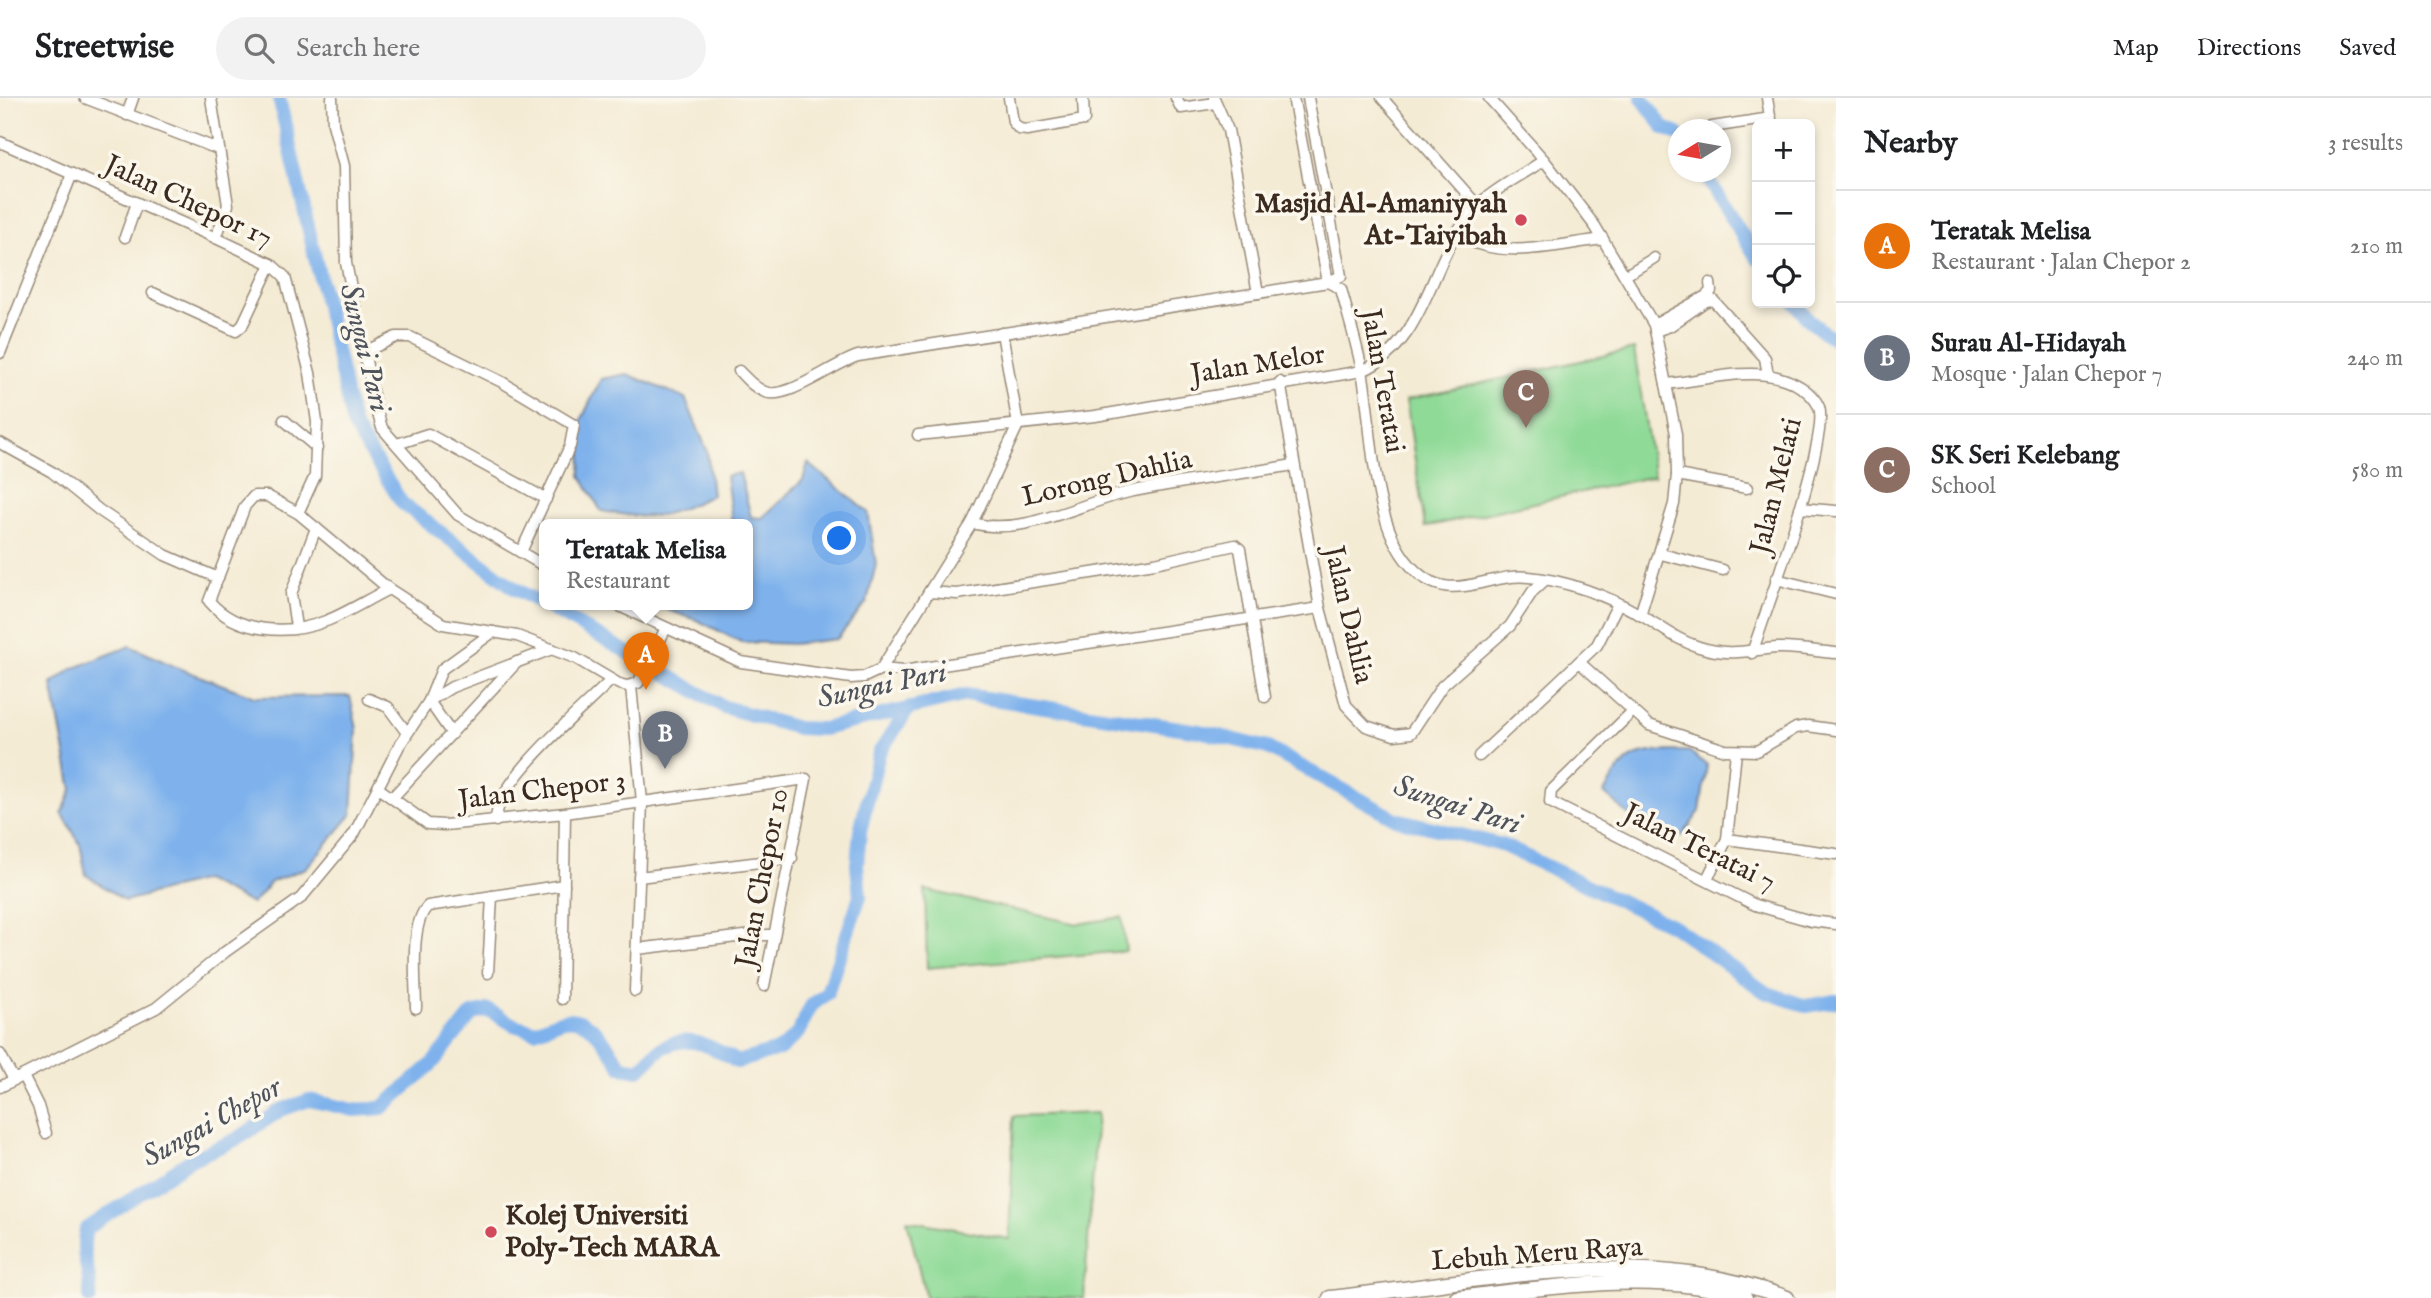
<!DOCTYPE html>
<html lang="en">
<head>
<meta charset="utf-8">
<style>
  :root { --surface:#fff; --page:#f2f2f2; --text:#202124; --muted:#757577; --line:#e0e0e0; --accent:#d1495b }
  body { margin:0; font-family:"IM FELL English",serif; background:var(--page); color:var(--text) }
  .controls { position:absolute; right:21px; top:21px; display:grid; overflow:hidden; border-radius:10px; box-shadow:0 4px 10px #0003 }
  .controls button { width:63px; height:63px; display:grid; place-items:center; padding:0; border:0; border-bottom:2px solid var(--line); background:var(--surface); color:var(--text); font:35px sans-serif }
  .compass { position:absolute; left:1668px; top:21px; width:63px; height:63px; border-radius:50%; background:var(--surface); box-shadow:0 4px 10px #0003; rotate:259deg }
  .you { position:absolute; left:840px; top:441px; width:24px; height:24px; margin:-18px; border:5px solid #fff; border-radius:50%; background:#1a73e8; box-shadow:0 0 0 10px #1a73e833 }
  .badge { display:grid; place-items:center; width:46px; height:46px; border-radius:50%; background:var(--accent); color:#fff; font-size:23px; font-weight:700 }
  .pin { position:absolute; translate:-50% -58px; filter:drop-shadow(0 2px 4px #0008) }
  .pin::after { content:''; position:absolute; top:37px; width:24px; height:21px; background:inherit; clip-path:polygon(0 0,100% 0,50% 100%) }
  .popup { position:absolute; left:539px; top:421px; width:214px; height:91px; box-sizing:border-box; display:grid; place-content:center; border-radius:10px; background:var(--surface); filter:drop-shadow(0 2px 5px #0005); font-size:23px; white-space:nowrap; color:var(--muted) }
  .popup b { font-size:26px; color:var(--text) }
  .popup::after { content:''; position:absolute; left:50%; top:100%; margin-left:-14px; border:14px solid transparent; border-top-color:var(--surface) }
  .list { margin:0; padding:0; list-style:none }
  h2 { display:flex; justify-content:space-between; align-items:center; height:91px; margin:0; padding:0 28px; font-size:30px }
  h2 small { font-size:23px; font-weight:400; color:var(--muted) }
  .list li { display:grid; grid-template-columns:46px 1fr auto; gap:21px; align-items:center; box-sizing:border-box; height:112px; padding:0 28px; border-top:2px solid var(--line) }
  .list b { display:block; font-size:26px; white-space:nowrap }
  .list p { margin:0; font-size:23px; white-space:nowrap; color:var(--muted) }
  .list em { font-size:23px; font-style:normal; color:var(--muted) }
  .icon { flex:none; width:38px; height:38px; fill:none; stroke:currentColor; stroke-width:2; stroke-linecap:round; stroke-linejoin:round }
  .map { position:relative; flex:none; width:1836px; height:1200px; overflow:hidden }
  header { display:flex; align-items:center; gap:42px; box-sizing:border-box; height:98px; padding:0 35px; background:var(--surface); border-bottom:2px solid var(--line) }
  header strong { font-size:33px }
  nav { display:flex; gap:38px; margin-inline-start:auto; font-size:24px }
  .search { width:490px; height:63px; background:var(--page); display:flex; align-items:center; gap:18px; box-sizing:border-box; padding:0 24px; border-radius:38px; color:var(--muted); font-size:26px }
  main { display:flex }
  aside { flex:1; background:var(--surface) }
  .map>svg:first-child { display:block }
  .green { fill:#8fda97; stroke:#65825a; stroke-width:2 }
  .water { fill:#7fb2ec; stroke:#5d6e85; stroke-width:2 }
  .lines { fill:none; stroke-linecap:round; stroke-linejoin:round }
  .river { stroke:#7fb2ec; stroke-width:14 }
  .minor-casing { stroke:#988a79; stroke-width:13 }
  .major-casing { stroke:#988a79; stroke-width:17 }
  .minor { stroke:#fff; stroke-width:10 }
  .major { stroke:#fff; stroke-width:14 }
  .poi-dot { fill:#d1495b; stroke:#fbf7ec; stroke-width:2.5 }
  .labels { text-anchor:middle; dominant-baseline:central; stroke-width:7; stroke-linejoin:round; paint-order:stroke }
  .street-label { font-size:28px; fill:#3b2a1e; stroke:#fbf7ec }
  .poi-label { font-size:28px; font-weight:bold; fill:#3b2a1e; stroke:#fbf7ec; text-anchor:end }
  .water-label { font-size:30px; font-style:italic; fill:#4f535c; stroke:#fbf7ec }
</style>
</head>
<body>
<header>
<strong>Streetwise</strong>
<div class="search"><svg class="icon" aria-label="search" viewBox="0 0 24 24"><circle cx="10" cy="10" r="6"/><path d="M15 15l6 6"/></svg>Search here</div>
<nav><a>Map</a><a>Directions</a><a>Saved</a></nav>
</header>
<main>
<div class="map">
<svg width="1836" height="1200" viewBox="0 0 1836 1200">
  <rect width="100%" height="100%" fill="#fbf7ec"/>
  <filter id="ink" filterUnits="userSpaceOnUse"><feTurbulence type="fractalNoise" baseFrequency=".0143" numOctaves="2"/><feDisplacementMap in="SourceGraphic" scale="14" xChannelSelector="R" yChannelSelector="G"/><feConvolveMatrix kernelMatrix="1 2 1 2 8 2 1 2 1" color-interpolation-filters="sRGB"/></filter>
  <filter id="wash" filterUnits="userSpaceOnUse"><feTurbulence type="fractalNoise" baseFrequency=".00686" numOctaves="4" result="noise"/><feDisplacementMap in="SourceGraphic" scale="28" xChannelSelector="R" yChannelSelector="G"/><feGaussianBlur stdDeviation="1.57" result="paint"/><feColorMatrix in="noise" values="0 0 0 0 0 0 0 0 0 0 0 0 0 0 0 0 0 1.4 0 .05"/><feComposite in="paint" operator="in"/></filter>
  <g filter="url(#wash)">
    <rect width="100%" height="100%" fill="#f4ebd4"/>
    <!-- green -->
    <g class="green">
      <polygon points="1634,251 1654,378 1425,429 1406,302"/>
      <polygon points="925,792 1078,826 1122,819 1126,853 927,870"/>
      <polygon points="1097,1015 1084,1200 926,1200 907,1122 1009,1141 1014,1018"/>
    </g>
    <!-- water -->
    <g class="water">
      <path d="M 627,276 L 685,300 L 707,352 L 712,397 C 663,421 654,422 601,413 L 581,378 L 582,350 L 578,329 L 601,281 Z"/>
      <polygon points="808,365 868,414 876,466 867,504 837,541 793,546 741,544 697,522 650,506 748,506 748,426 704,426 732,424 726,378 740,375 751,419 762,420 803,382"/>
      <polygon points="130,548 178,570 255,599 350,598 357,631 352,716 306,770 271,784 252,806 204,782 125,803 86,777 80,746 62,715 72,692 52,586 72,571"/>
      <path d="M 1689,653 L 1707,667 L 1700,713 L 1682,738 L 1643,730 L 1604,695 C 1629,648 1641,654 1689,653 Z"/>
    </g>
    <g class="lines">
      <!-- river -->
      <g class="river">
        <polyline points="279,0 353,327 402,405 514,490 724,609 797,630 823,631 966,597 1199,633 1268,650 1396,721 1502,747 1675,829 1765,894 1806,908 1836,903"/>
        <polyline points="1642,0 1664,30 1678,36"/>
        <polyline points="1703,74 1757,160"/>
        <polyline points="1795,205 1812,225 1836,243"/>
        <path d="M 90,1200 C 92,1171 79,1162 86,1131 L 192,1061 L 237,1041 L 281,1012 L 309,1002 L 354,1012 L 382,1010 L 432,966 L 472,916 L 488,912 L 514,927 L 534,933 C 543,931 551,926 560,923 C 590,913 608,950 622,969 L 639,972 C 647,965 655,954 664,949 C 690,935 715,950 737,964 L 781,951 L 798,935 L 811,908 L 827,895 L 860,798 L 857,767 L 860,733 L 879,655 L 909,610"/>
      </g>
    </g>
  </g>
  <g filter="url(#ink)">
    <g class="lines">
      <defs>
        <g id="minor">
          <polyline points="85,0 218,51"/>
          <polyline points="211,0 228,107 216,140"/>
          <polyline points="332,0 333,26 344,68 346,165 374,302 382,330 458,417 544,468"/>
          <polyline points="1009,0 1013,24 1019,31 1027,32 1084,22 1083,0"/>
          <polyline points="1176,0 1181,10 1215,5"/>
          <polyline points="1214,0 1228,32 1258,195"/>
          <polyline points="1382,0 1478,108"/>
          <polyline points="1489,0 1544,62 1595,128 1654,227 1676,336 1677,377 1674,406 1640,517"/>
          <polyline points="1767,0 1771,25"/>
          <polyline points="1294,4 1328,184"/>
          <polyline points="127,17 133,0"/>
          <polyline points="1712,29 1771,20"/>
          <polyline points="0,44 216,140 271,166 285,179 310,275 317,324 315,378 298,415"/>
          <path d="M 1457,137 C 1504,163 1553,147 1603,141"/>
          <polyline points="125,139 137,105"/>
          <polyline points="1626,177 1654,160"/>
          <path d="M 1328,184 L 1341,191 C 1348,218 1357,246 1362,273 C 1373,329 1370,423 1410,467 C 1448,511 1485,474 1529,479 C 1565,482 1608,498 1639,516 C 1660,528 1676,542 1699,549 C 1731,559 1747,552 1778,550 C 1797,549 1817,554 1836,555"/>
          <polyline points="153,195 236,233 242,228 271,166"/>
          <polyline points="1654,227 1706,198 1711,193 1710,185"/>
          <polyline points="1655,233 1670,228 1706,203 1713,202 1765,260 1768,277"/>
          <polyline points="364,254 396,239 410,239 502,284 574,327 570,348 521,454"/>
          <polyline points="0,255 72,76"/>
          <path d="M 739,273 C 747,281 754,290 765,294 C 787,303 834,265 858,258 L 1328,184 L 1341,178 L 1308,0"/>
          <polyline points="1280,284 1320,510 1346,607 1366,628 1394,637 1411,635 1442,588 1510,528 1533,493 1545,482"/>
          <path d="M 1666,286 C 1698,283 1747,270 1777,279 C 1793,283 1812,293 1819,309 C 1830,339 1765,516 1752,555"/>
          <polyline points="284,322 317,350"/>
          <path d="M 918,337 L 1095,318 L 1362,273 C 1429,244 1429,157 1477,108 C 1495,90 1523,77 1544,62"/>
          <polyline points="0,345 52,374 99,412 165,457 218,480"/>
          <polyline points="397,346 428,336 546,401"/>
          <polyline points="1677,377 1747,390"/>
          <polyline points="1800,410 1836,413"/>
          <path d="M 972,425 C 1024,439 1079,405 1129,394 C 1183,383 1239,376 1294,367"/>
          <polyline points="1661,456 1723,472"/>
          <polyline points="1776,481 1836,496"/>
          <path d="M 389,491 C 368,501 347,515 326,523 C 288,538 236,535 209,503 L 245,408 L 254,398 L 267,398 L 298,415 L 389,491 L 443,526 L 517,538 L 575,560 L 619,586 L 627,588 L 638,585 L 666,530"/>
          <polyline points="929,494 957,496 1155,465 1235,447 1240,451 1265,599"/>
          <polyline points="615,506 741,564 851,580 864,579 881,571 972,425 1018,327 1002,235"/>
          <polyline points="296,529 291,496 316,430"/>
          <polyline points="1579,564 1649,627 1725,652 1757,653 1796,630 1808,628 1836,632"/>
          <polyline points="881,571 903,573 1320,510"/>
          <polyline points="631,588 642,704 635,893"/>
          <polyline points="369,601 388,609 407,635"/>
          <polyline points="429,603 452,589 552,551"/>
          <polyline points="429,603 452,636"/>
          <polyline points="1633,613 1551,693 1550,704 1755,807 1811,823 1836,826"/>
          <polyline points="1479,658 1597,547 1618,506"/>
          <polyline points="378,690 428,726 445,727 565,715 806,681 764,888"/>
          <polyline points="393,699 517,564"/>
          <path d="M 496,723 C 494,684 583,611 611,582"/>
          <polyline points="1727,741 1836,756"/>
          <polyline points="639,779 792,760"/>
          <polyline points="1707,781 1727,741 1736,654"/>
          <polyline points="637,851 753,837 774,837"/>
          <polyline points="488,875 492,798"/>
          <polyline points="562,901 565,715"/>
          <path d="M 416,910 C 416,885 409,825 428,808 L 564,787"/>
          <polyline points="0,956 14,982"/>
          <polyline points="23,978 38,1008 46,1035"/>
          <polyline points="0,989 156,910 225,854 301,800 354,736 399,648 429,603 442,571 493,534"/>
        </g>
        <g id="major">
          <path d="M 1330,1200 C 1480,1184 1642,1144 1787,1200"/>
          <path d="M 1457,1200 C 1541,1190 1664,1171 1745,1200"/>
        </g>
      </defs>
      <!-- minor casing -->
      <use href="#minor" class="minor-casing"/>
      <!-- major casing -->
      <use href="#major" class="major-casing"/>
      <!-- minor -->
      <use href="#minor" class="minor"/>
      <!-- major -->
      <use href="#major" class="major"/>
    </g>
  </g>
  <!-- markers -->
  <g class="poi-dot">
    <circle cx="1521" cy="122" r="7"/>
    <circle cx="491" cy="1134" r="7"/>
  </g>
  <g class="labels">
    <!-- street labels -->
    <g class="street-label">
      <text transform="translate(188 104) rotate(25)">Jalan Chepor 17</text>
      <text transform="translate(1258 267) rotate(-9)">Jalan Melor</text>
      <text transform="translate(1382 283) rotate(80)">Jalan Teratai</text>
      <text transform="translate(1107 381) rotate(-13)">Lorong Dahlia</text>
      <text transform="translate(1777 388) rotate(-76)">Jalan Melati</text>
      <text transform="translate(1348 517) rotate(77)">Jalan Dahlia</text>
      <text transform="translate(542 693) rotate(-7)">Jalan Chepor 3</text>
      <text transform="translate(1699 750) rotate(26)">Jalan Teratai 7</text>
      <text transform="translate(763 780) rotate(-79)">Jalan Chepor 10</text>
      <text transform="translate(1537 1157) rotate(-4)">Lebuh Meru Raya</text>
    </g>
    <!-- poi labels -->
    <g class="poi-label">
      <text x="1507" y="106">Masjid Al-Amaniyyah<tspan x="1507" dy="32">At-Taiyibah</tspan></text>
      <text x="505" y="1118" text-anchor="start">Kolej Universiti<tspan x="505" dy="32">Poly-Tech MARA</tspan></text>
    </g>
    <!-- water labels -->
    <g class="water-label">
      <text transform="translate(364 250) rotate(76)">Sungai Pari</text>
      <text transform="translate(882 588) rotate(-12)">Sungai Pari</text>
      <text transform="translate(1457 708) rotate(18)">Sungai Pari</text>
      <text transform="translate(212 1025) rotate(-29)">Sungai Chepor</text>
    </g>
  </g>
</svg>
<div class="controls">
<button>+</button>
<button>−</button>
<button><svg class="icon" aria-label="locate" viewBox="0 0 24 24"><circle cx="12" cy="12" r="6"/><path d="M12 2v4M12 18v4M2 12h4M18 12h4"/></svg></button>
</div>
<svg class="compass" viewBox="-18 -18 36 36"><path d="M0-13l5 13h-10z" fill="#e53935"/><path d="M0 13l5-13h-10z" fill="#757577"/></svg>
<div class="you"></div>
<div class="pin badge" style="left:646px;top:592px;background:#e8710a">A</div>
<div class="popup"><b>Teratak Melisa</b>Restaurant</div>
<div class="pin badge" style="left:665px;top:671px;background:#6b7280">B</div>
<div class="pin badge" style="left:1526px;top:330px;background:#8d6e63">C</div>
</div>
<aside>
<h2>Nearby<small>3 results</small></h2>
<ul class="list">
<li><span class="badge" style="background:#e8710a">A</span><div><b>Teratak Melisa</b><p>Restaurant · Jalan Chepor 2</p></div><em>210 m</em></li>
<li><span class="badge" style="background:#6b7280">B</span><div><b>Surau Al-Hidayah</b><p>Mosque · Jalan Chepor 7</p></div><em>240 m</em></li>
<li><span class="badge" style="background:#8d6e63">C</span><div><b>SK Seri Kelebang</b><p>School</p></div><em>580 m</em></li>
</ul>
</aside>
</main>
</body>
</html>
